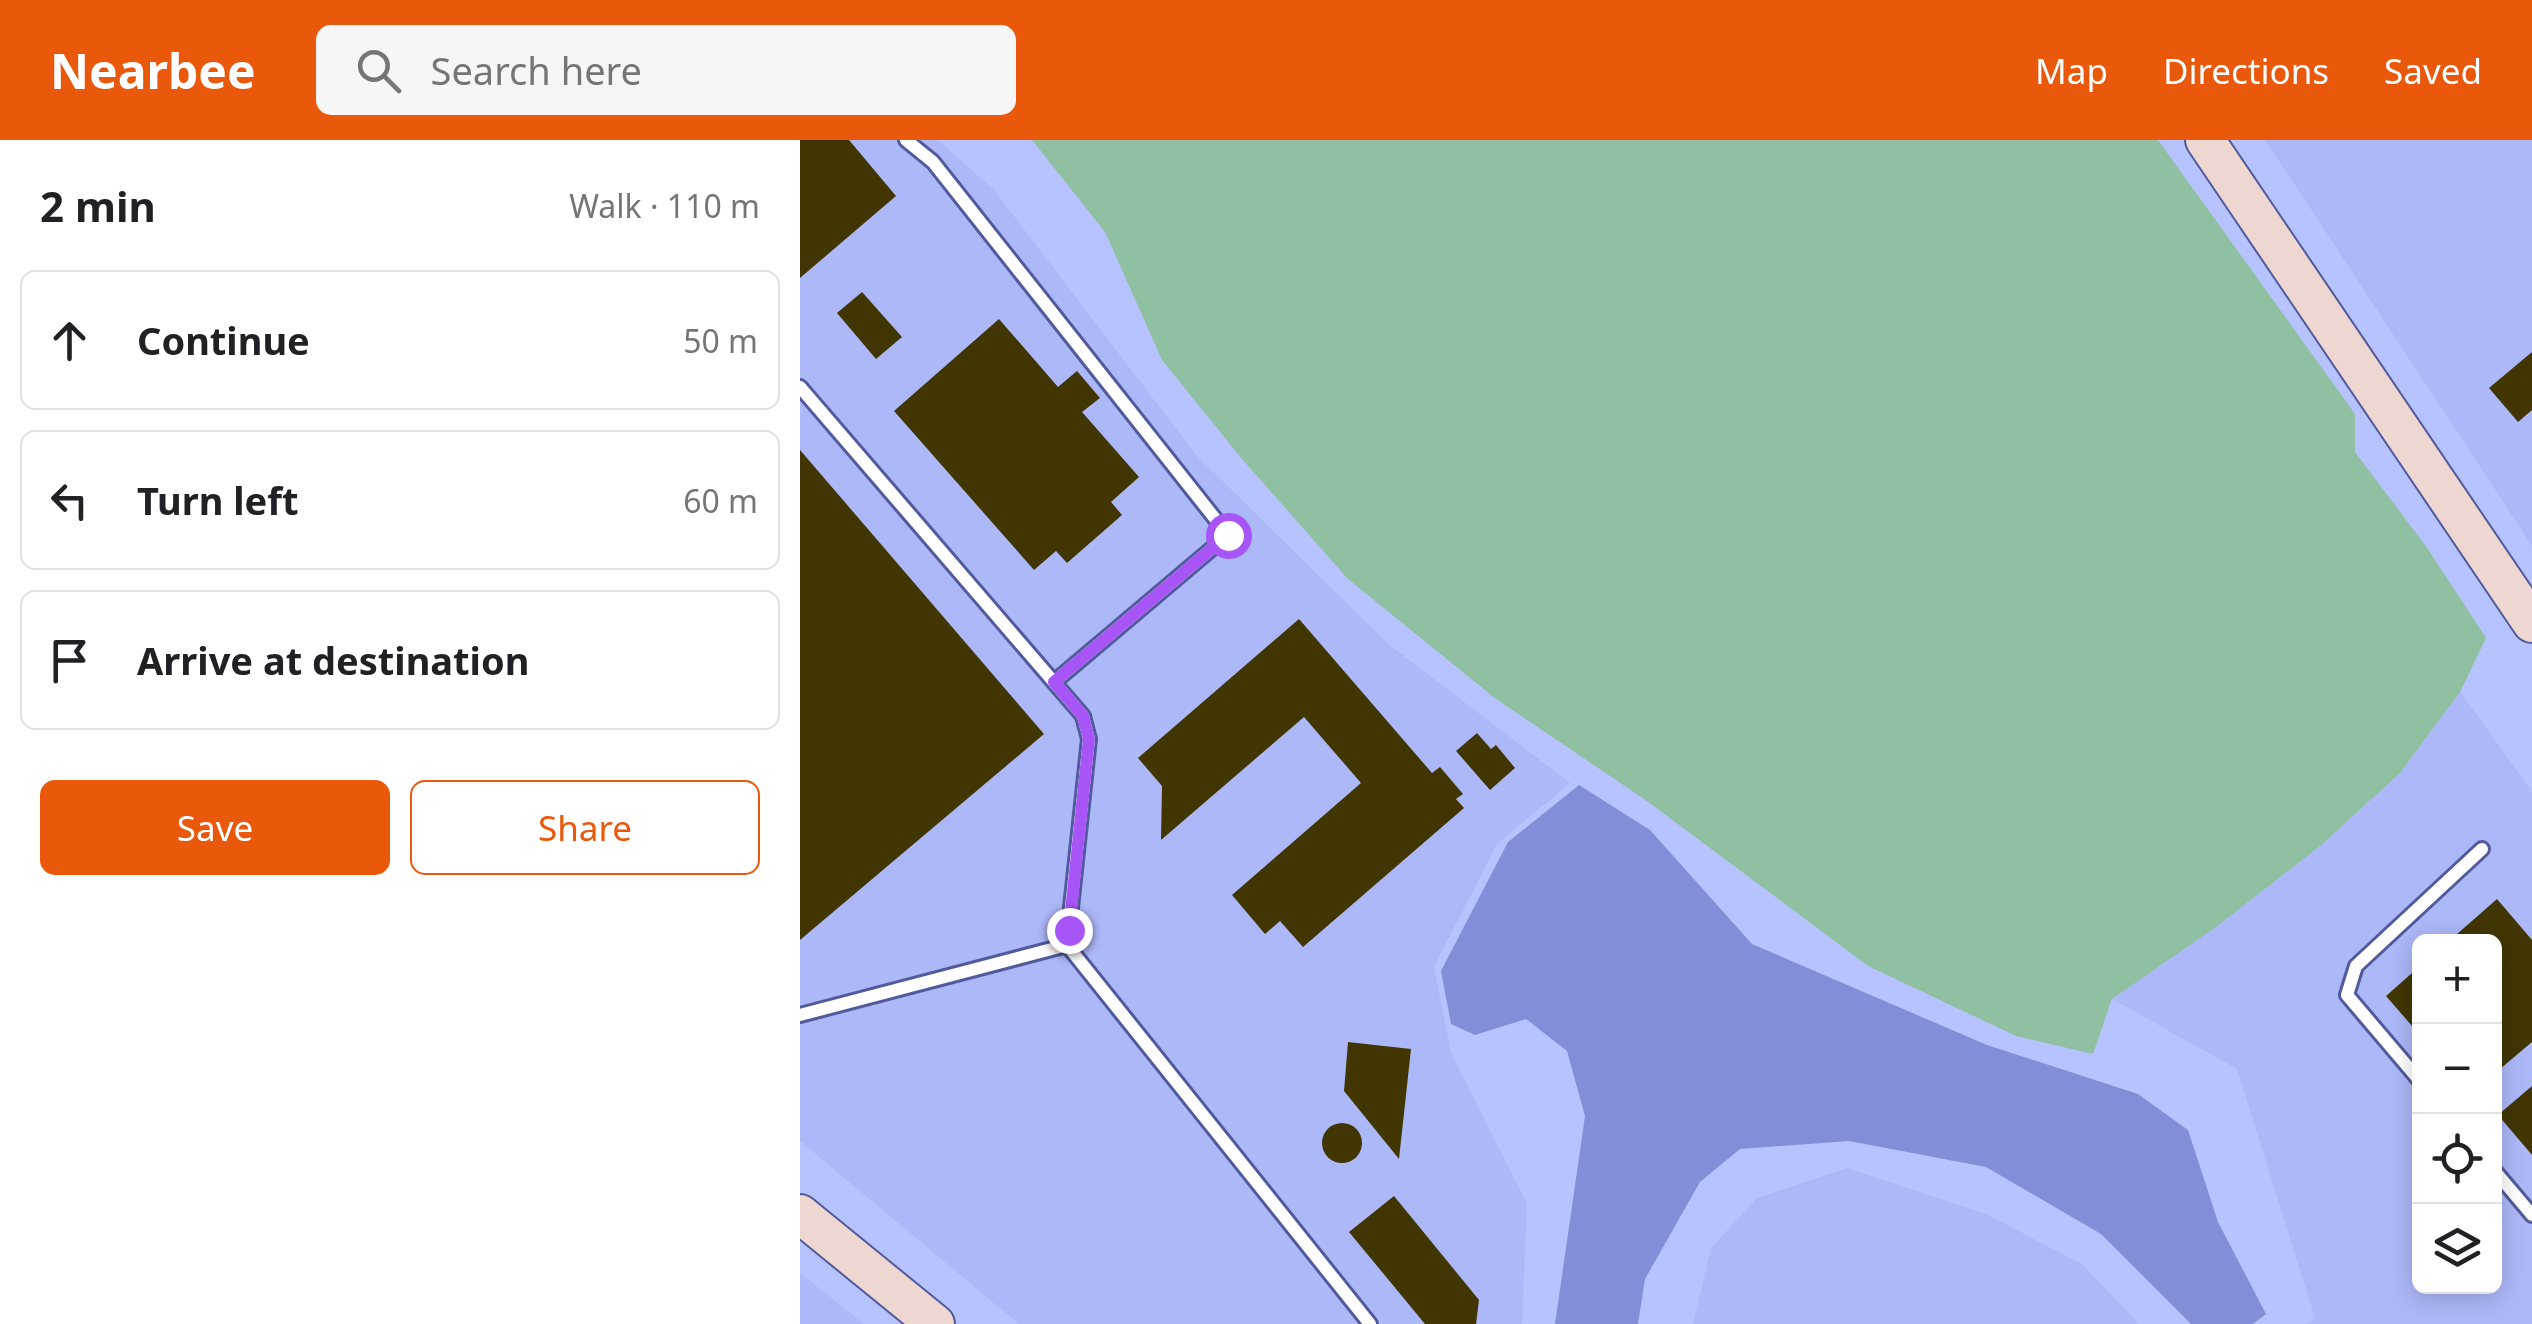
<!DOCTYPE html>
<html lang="en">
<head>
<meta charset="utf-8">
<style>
  :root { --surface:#fff; --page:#f6f6f6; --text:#202124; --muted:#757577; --line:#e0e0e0; --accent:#ea580c }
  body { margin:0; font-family:"Noto Sans",sans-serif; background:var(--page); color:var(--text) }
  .controls { position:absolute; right:30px; bottom:30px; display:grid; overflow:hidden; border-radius:15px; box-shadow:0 5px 25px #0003 }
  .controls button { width:90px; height:90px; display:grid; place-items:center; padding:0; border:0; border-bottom:2px solid var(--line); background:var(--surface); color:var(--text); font:50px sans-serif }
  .stop { position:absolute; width:30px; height:30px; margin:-22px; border:8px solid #a855f7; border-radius:50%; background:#fff }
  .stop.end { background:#a855f7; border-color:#fff; box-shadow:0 2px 10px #0008 }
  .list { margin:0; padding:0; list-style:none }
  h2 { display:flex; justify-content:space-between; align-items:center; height:130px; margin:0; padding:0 40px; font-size:42px }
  h2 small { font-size:32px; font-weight:400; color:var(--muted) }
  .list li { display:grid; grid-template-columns:65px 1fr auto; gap:30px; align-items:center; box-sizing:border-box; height:140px; margin:0 20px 20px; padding:0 20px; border:2px solid var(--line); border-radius:15px }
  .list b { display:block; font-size:38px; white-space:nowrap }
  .list em { font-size:32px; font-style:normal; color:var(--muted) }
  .actions { display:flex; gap:20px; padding:30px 40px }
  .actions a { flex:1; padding:22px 0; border:2px solid var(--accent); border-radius:15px; text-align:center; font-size:35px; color:var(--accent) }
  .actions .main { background:var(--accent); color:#fff }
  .icon { flex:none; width:55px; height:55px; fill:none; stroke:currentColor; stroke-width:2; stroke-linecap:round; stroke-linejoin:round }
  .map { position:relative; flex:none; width:1732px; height:1184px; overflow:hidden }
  header { display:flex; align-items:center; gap:60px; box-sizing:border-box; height:140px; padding:0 50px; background:var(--accent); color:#fff }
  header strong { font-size:48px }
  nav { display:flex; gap:55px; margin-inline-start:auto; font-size:35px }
  .search { width:700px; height:90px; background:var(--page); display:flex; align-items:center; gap:25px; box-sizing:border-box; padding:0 35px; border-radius:15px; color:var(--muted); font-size:38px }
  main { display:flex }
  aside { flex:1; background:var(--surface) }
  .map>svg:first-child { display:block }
  .built { fill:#adb8f9; fill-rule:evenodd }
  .green { fill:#8fc0a1 }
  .water { fill:#838ed9 }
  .building { fill:#413602 }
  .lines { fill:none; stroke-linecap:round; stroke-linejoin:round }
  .lane-casing { stroke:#515a9c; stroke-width:18 }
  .secondary-casing { stroke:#515a9c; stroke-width:42 }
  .lane { stroke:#fff; stroke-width:12 }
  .secondary { stroke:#efd7d1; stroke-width:38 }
  .route { stroke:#a855f7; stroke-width:12 }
</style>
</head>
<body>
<header>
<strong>Nearbee</strong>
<div class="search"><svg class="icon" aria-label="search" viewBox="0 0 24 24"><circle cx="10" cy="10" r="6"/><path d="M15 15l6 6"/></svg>Search here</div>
<nav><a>Map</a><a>Directions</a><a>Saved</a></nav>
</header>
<main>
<aside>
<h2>2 min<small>Walk · 110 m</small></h2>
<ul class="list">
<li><svg class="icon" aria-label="ahead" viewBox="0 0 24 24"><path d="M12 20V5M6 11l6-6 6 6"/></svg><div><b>Continue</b></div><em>50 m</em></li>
<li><svg class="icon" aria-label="left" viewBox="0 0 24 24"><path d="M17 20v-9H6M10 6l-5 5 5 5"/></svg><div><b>Turn left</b></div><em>60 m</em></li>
<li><svg class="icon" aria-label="arrive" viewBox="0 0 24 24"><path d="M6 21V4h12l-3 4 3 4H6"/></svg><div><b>Arrive at destination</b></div></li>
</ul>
<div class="actions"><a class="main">Save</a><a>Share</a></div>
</aside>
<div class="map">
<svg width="1732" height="1184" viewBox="0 0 1732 1184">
  <rect width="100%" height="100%" fill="#b7c3fe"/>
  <!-- built -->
  <g class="built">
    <polygon points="0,0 138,0 194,50 397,316 587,503 770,643 697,704 634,827 651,913 727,1064 722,1184 219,1184 0,1001"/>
    <polygon points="1465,0 1732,0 1732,406 1512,71"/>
    <path d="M 1660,552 L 1732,651 L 1732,1184 L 1507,1184 L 1515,1178 L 1437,929 L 1312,859 L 1416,787 L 1520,706 L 1600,633 ZM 1620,802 L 1694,802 L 1694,1146 L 1620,1146 Z"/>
    <polygon points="1047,1028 1186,1074 1282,1124 1339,1184 893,1184 911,1108 957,1058"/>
    <polygon points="0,1133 64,1184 0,1184"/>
  </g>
  <!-- green -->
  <polygon class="green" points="232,0 1358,0 1555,274 1555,312 1628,409 1686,498 1660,552 1600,633 1520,706 1416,787 1312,859 1293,914 1216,896 1068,826 847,661 696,559 548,439 442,319 362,220 305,92"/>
  <!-- water -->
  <polygon class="water" points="779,645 850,690 952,804 1187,905 1338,954 1388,990 1418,1082 1466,1174 1453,1184 1391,1184 1301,1094 1186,1027 1049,1001 940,1009 900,1042 845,1139 838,1184 755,1184 785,976 767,911 726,879 675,895 651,884 641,831 708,702"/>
  <!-- building -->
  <g class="building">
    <polygon points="0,0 49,0 96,56 0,138"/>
    <polygon points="62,152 102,197 76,219 37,173"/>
    <polygon points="199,179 258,247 277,231 300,258 282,272 339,337 311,362 322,375 267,423 256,411 234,430 94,271"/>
    <polygon points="1732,212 1732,270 1718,282 1689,248"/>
    <polygon points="0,310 244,594 0,800"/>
    <polygon points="499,479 632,633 640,627 663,654 656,659 664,668 503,807 480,781 465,794 432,755 561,643 504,577 361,700 362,646 338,618"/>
    <polygon points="677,593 691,609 696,605 715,628 690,650 656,611"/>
    <polygon points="1697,759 1732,800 1732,902 1694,934 1694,802 1648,802"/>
    <polygon points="1620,826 1620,903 1615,898 1619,894 1586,856"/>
    <polygon points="548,902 611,909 599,1019 544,951"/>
    <polygon points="1732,946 1732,1015 1698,975"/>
    <circle cx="542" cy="1003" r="20"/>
    <polygon points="594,1056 679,1160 676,1184 625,1184 549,1092"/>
  </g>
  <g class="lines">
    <defs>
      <g id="lane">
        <polyline points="106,0 133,22 428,395 254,542"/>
        <polyline points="0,247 283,576 289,599 267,805 570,1184"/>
        <polyline points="0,875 267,805"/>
        <polyline points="1620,941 1547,855 1556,826 1682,709"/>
        <polyline points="1694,1030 1732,1075"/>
      </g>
      <g id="secondary">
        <polyline points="1405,0 1732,483"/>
        <polyline points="0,1074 135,1184"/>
      </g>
    </defs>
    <!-- lane casing -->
    <use href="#lane" class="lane-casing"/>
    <!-- secondary casing -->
    <use href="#secondary" class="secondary-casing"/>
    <!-- lane -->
    <use href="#lane" class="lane"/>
    <!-- secondary -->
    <use href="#secondary" class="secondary"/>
  </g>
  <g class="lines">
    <!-- route -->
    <polyline class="route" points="269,790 289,599 283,576 254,542 428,395"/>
  </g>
</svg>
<div class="controls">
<button>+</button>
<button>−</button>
<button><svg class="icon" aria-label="locate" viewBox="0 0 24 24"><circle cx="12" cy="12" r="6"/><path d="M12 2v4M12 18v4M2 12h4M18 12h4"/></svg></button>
<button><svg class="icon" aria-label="layers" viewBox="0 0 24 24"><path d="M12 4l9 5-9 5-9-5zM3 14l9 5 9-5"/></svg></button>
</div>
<div class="stop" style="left:428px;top:395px"></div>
<div class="stop end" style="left:269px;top:790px"></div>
</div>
</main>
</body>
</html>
